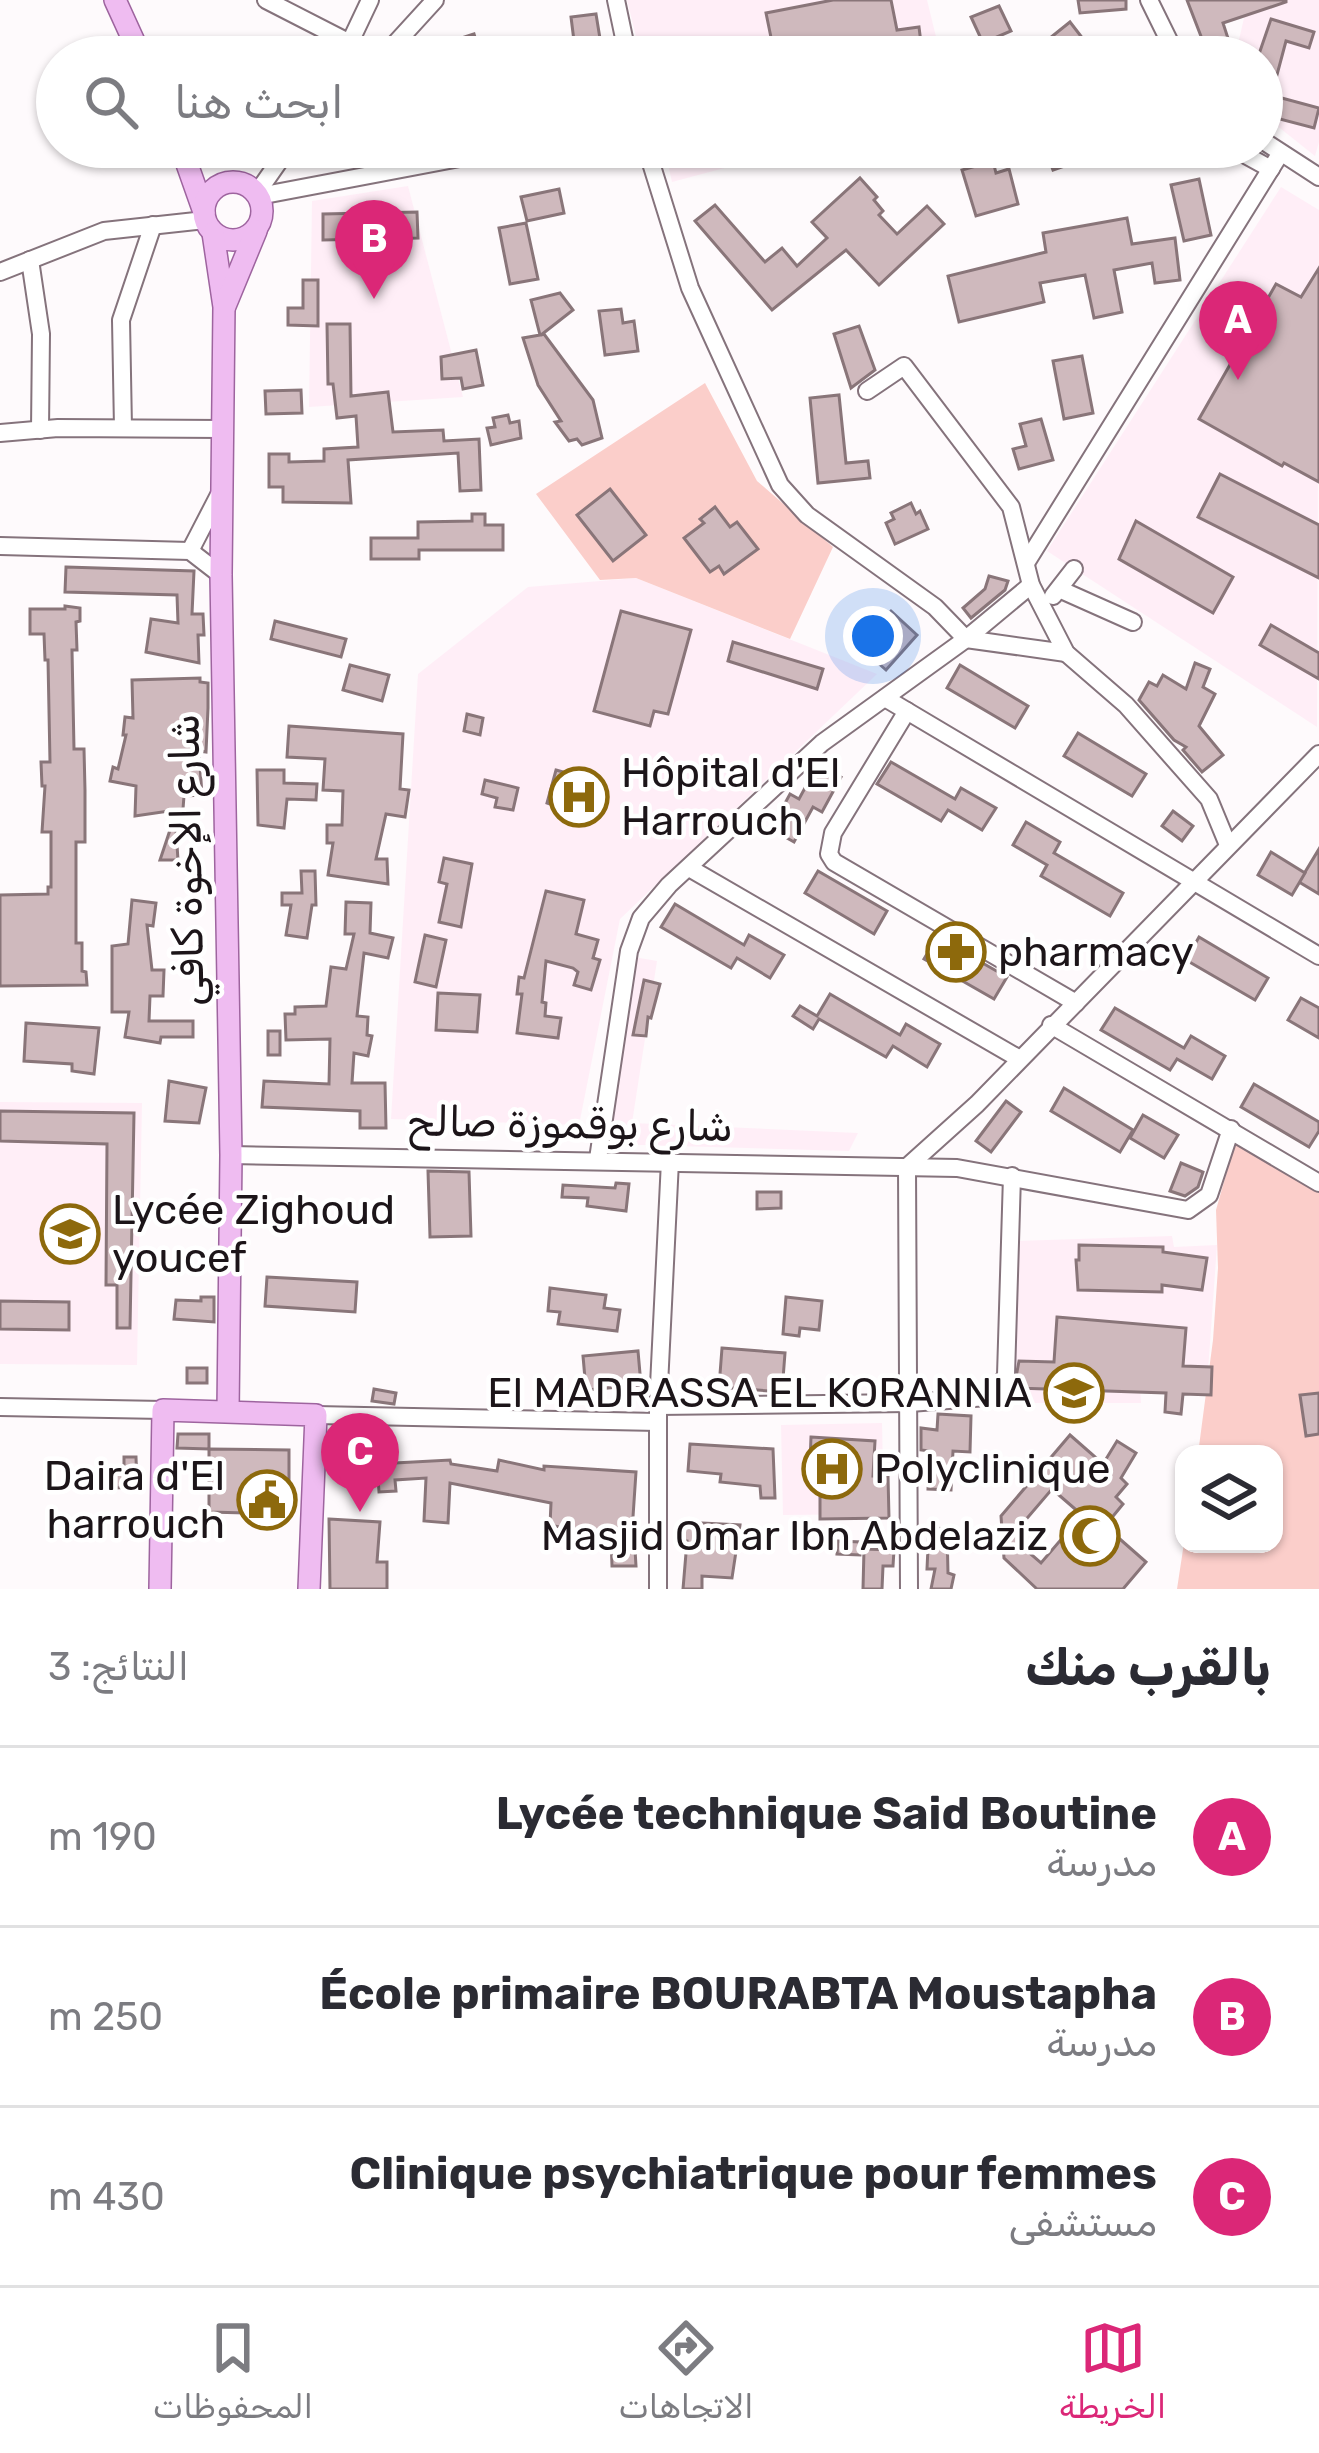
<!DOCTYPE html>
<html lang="ar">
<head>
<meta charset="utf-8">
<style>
  :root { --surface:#fff; --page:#f7f7f7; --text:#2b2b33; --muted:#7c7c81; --line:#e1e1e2; --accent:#db2777 }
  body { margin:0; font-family:Rubik,Cairo,sans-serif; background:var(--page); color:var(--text); direction:rtl }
  .controls { position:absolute; right:36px; bottom:36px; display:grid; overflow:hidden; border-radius:24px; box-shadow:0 3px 9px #0004 }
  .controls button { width:108px; height:108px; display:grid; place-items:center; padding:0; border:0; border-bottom:3px solid var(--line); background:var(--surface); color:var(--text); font:60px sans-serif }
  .you { position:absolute; left:873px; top:636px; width:42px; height:42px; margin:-30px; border:9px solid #fff; border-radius:50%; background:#1a73e8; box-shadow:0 0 0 18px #1a73e833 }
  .badge { display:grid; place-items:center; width:78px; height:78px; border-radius:50%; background:var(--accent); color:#fff; font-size:39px; font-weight:700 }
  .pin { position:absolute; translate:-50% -99px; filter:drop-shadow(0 3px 6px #0008) }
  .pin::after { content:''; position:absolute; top:63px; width:42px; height:36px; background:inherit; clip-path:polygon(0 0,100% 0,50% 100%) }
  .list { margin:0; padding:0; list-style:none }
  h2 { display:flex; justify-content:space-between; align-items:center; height:156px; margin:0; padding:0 48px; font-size:51px }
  h2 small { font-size:39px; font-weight:400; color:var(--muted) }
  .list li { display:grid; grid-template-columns:78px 1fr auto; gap:36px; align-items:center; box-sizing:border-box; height:180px; padding:0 48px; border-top:3px solid var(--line) }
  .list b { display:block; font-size:45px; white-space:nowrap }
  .list p { margin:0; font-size:39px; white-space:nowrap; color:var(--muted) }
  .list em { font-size:39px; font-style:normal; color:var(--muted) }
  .icon { flex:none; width:66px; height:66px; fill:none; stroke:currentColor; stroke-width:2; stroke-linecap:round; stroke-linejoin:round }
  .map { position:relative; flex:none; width:1319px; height:1589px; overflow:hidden; direction:ltr }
  .search { position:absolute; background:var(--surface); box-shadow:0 3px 9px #0004; left:36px; right:36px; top:36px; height:132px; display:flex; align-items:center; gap:30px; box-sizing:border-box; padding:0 42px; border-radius:66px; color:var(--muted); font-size:45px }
  .sheet { height:696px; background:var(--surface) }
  nav { display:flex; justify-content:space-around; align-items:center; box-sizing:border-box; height:168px; border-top:3px solid var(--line); background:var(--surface); font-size:33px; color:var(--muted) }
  nav a { display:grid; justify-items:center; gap:6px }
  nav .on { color:var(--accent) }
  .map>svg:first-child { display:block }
  .built { fill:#ffeef7 }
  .green { fill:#fbceca }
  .building { fill:#cfb9bd; stroke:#897579; stroke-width:3; fill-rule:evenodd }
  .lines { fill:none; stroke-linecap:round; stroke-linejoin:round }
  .minor-casing { stroke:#85737c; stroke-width:20 }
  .major-casing { stroke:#9e649f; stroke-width:24 }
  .minor { stroke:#fff; stroke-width:16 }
  .major { stroke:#efbcf1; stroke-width:21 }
  .labels { text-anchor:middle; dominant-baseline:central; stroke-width:9; stroke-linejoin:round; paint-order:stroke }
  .poi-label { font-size:42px; fill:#1c1519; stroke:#fff; text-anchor:start }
  .street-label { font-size:42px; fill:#1c1519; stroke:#fff }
</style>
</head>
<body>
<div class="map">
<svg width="1319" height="1589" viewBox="0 0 1319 1589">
  <rect width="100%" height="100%" fill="#fefafc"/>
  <!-- built -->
  <g class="built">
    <polygon points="627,0 927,0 941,57 641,57"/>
    <polygon points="1260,0 1319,0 1319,142 1315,156 1262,114 1262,57 1235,57 1247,5"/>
    <polygon points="664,147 803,147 672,182"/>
    <polygon points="408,186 463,397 309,407 312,201"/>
    <polygon points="1281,187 1319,210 1317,727 1047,551"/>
    <polygon points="636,578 877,674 620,919 579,1125 391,1119 418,674 528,587"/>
    <polygon points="634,957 657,961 632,1123 858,1133 849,1151 607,1144"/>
    <polygon points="0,1102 142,1103 137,1365 0,1364"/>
    <polygon points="1172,1236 1174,1247 1217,1245 1207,1385 1140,1385 1141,1403 1008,1403 1012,1241"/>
    <polygon points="882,1423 884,1514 783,1515 781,1425"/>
  </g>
  <!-- green -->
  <g class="green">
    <polygon points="705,383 757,481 833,547 790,639 636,578 600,580 536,494"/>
    <polygon points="1235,1143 1319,1193 1319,1589 1177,1589 1184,1543 1274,1544 1274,1454 1198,1454 1213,1340 1218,1268 1216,1210"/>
  </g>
  <!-- building -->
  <g class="building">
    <polygon points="833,0 891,0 897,30 919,27 922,51 886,57 875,57 874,52 850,57 775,57 766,13"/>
    <polygon points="1078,0 1126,0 1126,9 1080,13"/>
    <polygon points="1187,0 1286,0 1286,2 1223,23 1234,57 1209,57"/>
    <polygon points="999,6 1011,31 983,43 971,17"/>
    <polygon points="596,14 603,57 576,57 571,17"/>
    <polygon points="1271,19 1314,32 1309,48 1286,41 1266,116 1262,116 1262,57 1258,57"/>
    <polygon points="1070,22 1097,57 1040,57 1035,50"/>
    <polygon points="474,34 480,54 448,57 443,44"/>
    <polygon points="1278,97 1319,108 1314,128 1272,117"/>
    <polygon points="1068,147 1113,147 1113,149 1053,170 1047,154"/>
    <polygon points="993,161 996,173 1009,169 1018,204 976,216 962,170"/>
    <polygon points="860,178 877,197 874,200 883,211 879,215 897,234 927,206 944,224 879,285 846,250 772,310 695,221 715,205 765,262 782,248 797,266 827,238 812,222"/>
    <polygon points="1199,179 1211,235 1184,241 1171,185"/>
    <polygon points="559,189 564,213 527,221 521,197"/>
    <polygon points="417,212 418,238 323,240 323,214"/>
    <polygon points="1127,218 1132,244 1175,238 1180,280 1155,283 1152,263 1114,270 1122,312 1094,318 1085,275 1040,283 1044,302 959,322 948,276 1046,252 1043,233"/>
    <polygon points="526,223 538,279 510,284 499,228"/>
    <polygon points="1319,268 1319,482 1284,463 1282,466 1199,419 1276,284 1301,297"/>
    <polygon points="303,280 318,280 318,326 288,325 288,308 303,308"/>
    <polygon points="560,293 573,310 541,335 544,334 593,400 602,438 582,445 577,439 569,441 555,422 561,421 538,385 523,338 540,335 531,300"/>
    <polygon points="621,309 623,323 634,321 638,351 605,355 599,311"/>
    <polygon points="327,324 350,324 351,396 388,392 393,432 443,430 444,441 479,439 481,490 460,491 458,453 348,460 351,503 283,502 283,487 269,487 269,454 289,454 289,462 324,461 324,449 358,447 356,416 337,418 333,384 328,384"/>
    <polygon points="859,326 875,370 851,388 834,334"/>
    <polygon points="476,350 483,385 463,389 461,378 442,379 441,357"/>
    <polygon points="1082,356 1093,413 1064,419 1053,361"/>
    <polygon points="301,390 302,413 266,414 265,391"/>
    <polygon points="839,395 846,463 868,461 870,478 818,483 810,398"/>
    <polygon points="508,415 510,423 519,421 521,438 491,445 487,428 495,427 493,418"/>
    <polygon points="1041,419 1053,460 1019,469 1013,449 1026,446 1020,424"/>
    <polygon points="1220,474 1319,525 1319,578 1198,517"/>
    <polygon points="610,489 646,535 613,561 577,515"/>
    <polygon points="911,503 916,514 920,511 928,529 895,544 886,523 894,519 891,513"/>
    <polygon points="715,507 730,527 737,522 758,549 724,574 719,566 710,572 684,538 704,523 700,519"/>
    <polygon points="472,514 485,514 485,525 503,525 503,550 419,550 419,559 371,559 371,538 418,538 418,522 472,521"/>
    <polygon points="1136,521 1233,577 1213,613 1119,559"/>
    <polygon points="66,567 194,571 192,614 203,614 204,635 198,635 199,663 146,652 151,619 178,623 177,595 65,592"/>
    <polygon points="989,576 1008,581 1005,590 971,618 963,608 985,589"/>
    <polygon points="65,606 80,608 80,621 76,622 77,650 72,650 74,749 84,749 85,790 85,842 76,842 76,943 82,943 82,971 86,972 87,985 0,986 0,895 48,894 48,887 51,887 51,832 42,832 45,786 42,786 41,762 50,762 48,660 45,660 44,634 30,634 30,609 65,609"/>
    <polygon points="621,611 691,630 668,714 654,711 650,726 594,711"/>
    <polygon points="891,611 917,635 886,670 859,646"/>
    <polygon points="275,621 346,639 341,657 271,639"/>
    <polygon points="1271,625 1319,653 1319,679 1260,645"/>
    <polygon points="733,642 823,669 817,689 728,661"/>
    <polygon points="1195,663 1210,669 1203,687 1215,694 1199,726 1223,755 1202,772 1183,750 1186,747 1174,740 1139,700 1149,682 1157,686 1163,675 1186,689"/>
    <polygon points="350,665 389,675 382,701 343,690"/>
    <polygon points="960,665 1028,706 1015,728 947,688"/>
    <polygon points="200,678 200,682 208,683 208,708 206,752 199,751 202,795 184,796 183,809 135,816 136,786 110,781 113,767 118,769 126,735 123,735 125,717 133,718 132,680"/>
    <polygon points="467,714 483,718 480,735 464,731"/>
    <polygon points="289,726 403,734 400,789 409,790 405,817 386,814 376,859 387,859 388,884 328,875 333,843 327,843 327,825 342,825 343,791 323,790 325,759 287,757"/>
    <polygon points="1078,733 1146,774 1132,796 1064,756"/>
    <polygon points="891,762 955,799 961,788 996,808 982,830 948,810 941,821 877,784"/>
    <polygon points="818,764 841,777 822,812 813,807 794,842 771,829 790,794 799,799 812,775 809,773"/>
    <polygon points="257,770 284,770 284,783 317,784 316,800 287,799 284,828 258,825"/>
    <polygon points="556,770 588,779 583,797 569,793 565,809 547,803"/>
    <polygon points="485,780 518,788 513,810 495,807 497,798 482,794"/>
    <polygon points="1173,811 1193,826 1182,841 1162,826"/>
    <polygon points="175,815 178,860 160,860"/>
    <polygon points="1026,822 1060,842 1054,853 1123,893 1110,916 1041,876 1047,865 1013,845"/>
    <polygon points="1319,849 1319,894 1299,882"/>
    <polygon points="1271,852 1305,873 1292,895 1258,875"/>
    <polygon points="444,858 472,864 461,927 439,922 447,884 439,882"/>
    <polygon points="301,871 315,871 316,905 312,905 307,938 286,935 291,905 282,905 282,893 302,893"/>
    <polygon points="818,871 887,911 874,934 805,893"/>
    <polygon points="546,891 584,900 576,934 598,940 593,958 600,960 591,990 574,985 578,972 573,968 546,961 542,1002 546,1003 545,1016 561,1018 558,1038 517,1033 522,994 517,994 519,977 524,978"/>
    <polygon points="132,900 156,903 153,926 147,925 152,970 164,970 163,996 150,996 149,1021 193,1021 193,1037 161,1037 160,1043 125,1037 129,1012 112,1012 112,946 128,944"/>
    <polygon points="346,902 371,903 370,933 393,938 388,958 364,953 357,1016 368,1017 367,1035 372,1036 368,1056 354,1053 352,1083 385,1083 386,1128 360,1128 360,1111 262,1107 264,1081 329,1084 330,1039 286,1040 285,1014 295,1014 295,1007 326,1006 331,967 346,969 354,934 345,934"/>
    <polygon points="675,904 744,945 749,935 784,955 770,978 737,958 731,968 661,927"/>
    <polygon points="425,935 446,940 436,987 415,982"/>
    <polygon points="937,937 1007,977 994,999 924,959"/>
    <polygon points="1199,937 1268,978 1255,1000 1186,960"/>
    <polygon points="644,980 660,984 651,1018 648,1017 646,1036 633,1035"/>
    <polygon points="438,993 480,995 477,1032 436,1030"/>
    <polygon points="830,994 900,1035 906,1024 940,1044 927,1067 893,1046 886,1057 819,1019 813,1029 793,1016 800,1006 817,1016"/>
    <polygon points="1301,998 1319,1008 1319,1038 1288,1020"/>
    <polygon points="1115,1008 1184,1048 1191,1036 1225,1056 1212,1079 1177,1059 1170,1070 1101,1030"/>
    <polygon points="26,1023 99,1028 94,1074 72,1071 72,1064 24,1061"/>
    <rect x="268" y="1031" width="12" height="24"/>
    <polygon points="169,1081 206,1088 199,1123 165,1121"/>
    <polygon points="1254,1084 1319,1122 1319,1131 1309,1147 1241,1107"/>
    <polygon points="1064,1088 1133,1130 1120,1152 1051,1111"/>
    <polygon points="1006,1101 1021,1112 991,1152 976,1141"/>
    <polygon points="0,1111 134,1113 130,1328 117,1328 117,1285 106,1285 107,1144 0,1141"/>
    <polygon points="1143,1115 1178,1135 1164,1158 1130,1138"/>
    <polygon points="1181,1163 1203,1172 1198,1187 1185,1196 1170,1191"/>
    <polygon points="428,1171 469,1172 471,1236 430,1237"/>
    <polygon points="616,1183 629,1184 626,1211 587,1206 588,1198 562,1197 563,1185 615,1188"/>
    <polygon points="757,1192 781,1192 781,1208 757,1209"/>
    <polygon points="1079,1245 1163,1247 1163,1252 1207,1258 1202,1290 1162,1285 1162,1292 1078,1290 1076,1260 1079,1260"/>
    <polygon points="267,1277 357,1282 355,1312 265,1306"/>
    <polygon points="550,1288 606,1295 604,1308 620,1310 617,1331 558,1324 560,1312 548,1311"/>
    <polygon points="201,1297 214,1297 214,1322 174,1319 176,1300 201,1301"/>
    <polygon points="786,1297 822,1301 819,1330 800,1328 799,1336 783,1334"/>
    <polygon points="0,1301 69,1302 69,1330 0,1329"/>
    <polygon points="1057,1317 1186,1328 1183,1366 1212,1367 1211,1395 1183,1394 1181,1414 1165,1412 1166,1393 1014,1388 1019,1361 1054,1362"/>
    <polygon points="722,1348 785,1353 782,1392 719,1387"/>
    <polygon points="638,1351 641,1385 586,1390 583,1356"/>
    <rect x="187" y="1368" width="20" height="15"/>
    <polygon points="374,1389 396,1393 394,1404 372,1401"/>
    <polygon points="1319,1393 1319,1434 1306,1436 1300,1395"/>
    <polygon points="938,1414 971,1416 970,1452 953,1451 951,1490 928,1489 930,1451 921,1450 921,1428 937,1430"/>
    <polygon points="178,1434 209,1434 209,1449 177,1448"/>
    <path d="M 1070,1435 L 1103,1464 L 1117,1441 L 1136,1453 L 1121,1478 L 1127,1484 L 1116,1497 L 1123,1504 L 1105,1526 L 1146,1562 L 1123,1589 L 1037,1589 L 1004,1558 L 1001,1516 ZM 1052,1489 L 1082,1515 L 1041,1563 L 1019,1544 L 1017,1530 Z"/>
    <polygon points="811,1437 875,1441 873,1476 888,1476 889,1518 820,1519 820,1463 810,1462"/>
    <polygon points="690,1444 773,1449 775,1498 761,1498 760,1486 720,1482 721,1474 688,1471"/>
    <polygon points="209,1449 289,1450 289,1514 209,1512"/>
    <polygon points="124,1457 136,1457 137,1487 116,1488 115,1469 124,1468"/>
    <polygon points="450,1460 451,1464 497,1471 499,1460 544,1470 544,1466 636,1472 633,1517 636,1566 612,1566 611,1538 550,1525 551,1503 450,1483 448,1523 424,1521 426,1478 395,1480 396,1491 379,1492 377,1464"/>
    <polygon points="329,1519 380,1522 377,1562 387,1562 387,1589 330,1589"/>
    <polygon points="682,1522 740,1525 732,1578 702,1576 702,1589 683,1589 687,1541 681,1540"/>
    <polygon points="929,1526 947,1530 948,1573 954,1575 951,1589 931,1589 935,1569 927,1569"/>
    <polygon points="838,1541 861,1542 860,1555 837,1554"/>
    <polygon points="864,1549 894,1550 893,1566 883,1566 882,1589 863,1589"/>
  </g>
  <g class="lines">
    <defs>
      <g id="minor">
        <polyline points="266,0 350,43"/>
        <polyline points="616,0 628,57"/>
        <polyline points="1149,0 1177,57"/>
        <polyline points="343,57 370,0"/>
        <polyline points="383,57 435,0"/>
        <polyline points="1262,140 1319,177"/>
        <polyline points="646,147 690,288 780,485 807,515 935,607 966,639 1066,653"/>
        <polyline points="1231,147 1271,169"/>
        <polyline points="257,193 289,147"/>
        <polyline points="259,196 465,157 495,147"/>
        <polyline points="30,260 41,334 40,430"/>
        <polyline points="0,272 104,231 205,220"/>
        <polyline points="867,391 904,366 1011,507 1031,585 1066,653 1126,705 1209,799 1228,845"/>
        <polyline points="123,428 121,320 153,225"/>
        <polyline points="0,433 58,428 223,429"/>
        <polyline points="0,546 190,551 221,575"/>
        <polyline points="190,551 220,493"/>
        <polyline points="1026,563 1280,154"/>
        <polyline points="1059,589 1133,622"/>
        <polyline points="1053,596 1074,569"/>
        <polyline points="885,698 1319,956"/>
        <polyline points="907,711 833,833 829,854 834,862 1076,1003"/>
        <polyline points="691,869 1018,1058"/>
        <polyline points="1051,1025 1319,1183"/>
        <polyline points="231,1155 957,1168 1188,1210 1209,1195 1231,1129"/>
        <polyline points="598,1159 629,951 641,918 669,885 822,743 966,639 1031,585"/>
        <polyline points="907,1167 977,1104 1319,754"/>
        <polyline points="907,1167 909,1589"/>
        <polyline points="658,1406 910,1403 987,1397 997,1393 1006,1375 1012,1176"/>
        <polyline points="0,1407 163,1410"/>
        <polyline points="316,1415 658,1422"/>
        <polyline points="658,1589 658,1406 670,1161"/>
      </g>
      <g id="major">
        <polyline points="115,0 141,57"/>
        <polyline points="181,147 204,212"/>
        <circle cx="233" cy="211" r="29"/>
        <polyline points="213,233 224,307 221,575 231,1155 228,1411"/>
        <polyline points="225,306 256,231"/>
        <polyline points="160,1589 163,1410 316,1415 309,1589"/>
      </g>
    </defs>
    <!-- minor casing -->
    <use href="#minor" class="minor-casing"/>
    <!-- major casing -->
    <use href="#major" class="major-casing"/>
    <!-- minor -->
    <use href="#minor" class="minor"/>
    <!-- major -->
    <use href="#major" class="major"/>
  </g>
  <!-- icons -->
  <defs>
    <symbol id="hospital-ring" viewBox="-11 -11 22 22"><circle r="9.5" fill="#fff" stroke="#8d690c" stroke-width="1.5"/><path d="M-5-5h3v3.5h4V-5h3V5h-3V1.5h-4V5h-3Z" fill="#8d690c"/></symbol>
    <symbol id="pharmacy-ring" viewBox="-11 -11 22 22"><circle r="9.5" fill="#fff" stroke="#8d690c" stroke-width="1.5"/><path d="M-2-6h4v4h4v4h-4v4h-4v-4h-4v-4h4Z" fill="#8d690c"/></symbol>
    <symbol id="school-ring" viewBox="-11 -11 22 22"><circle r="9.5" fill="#fff" stroke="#8d690c" stroke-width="1.5"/><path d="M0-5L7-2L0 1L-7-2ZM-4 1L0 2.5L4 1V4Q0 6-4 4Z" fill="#8d690c"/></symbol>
    <symbol id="civic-ring" viewBox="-11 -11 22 22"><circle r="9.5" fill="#fff" stroke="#8d690c" stroke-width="1.5"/><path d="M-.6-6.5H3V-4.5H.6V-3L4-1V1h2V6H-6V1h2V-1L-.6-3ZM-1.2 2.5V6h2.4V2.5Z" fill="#8d690c"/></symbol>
    <symbol id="mosque-ring" viewBox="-11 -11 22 22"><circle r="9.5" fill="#fff" stroke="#8d690c" stroke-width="1.5"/><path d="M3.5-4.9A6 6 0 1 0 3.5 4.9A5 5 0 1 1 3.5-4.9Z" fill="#8d690c"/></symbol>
  </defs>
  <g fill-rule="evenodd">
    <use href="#hospital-ring" x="546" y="764" width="66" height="66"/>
    <use href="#pharmacy-ring" x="923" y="919" width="66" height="66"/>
    <use href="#school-ring" x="37" y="1201" width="66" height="66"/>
    <use href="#school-ring" x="1041" y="1360" width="66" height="66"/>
    <use href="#hospital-ring" x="799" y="1436" width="66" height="66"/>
    <use href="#civic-ring" x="234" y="1467" width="66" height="66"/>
    <use href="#mosque-ring" x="1057" y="1503" width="66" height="66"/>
  </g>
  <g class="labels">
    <!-- poi labels -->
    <g class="poi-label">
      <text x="621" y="773">Hôpital d'El<tspan x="621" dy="48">Harrouch</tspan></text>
      <text x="998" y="952">pharmacy</text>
      <text x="112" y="1210">Lycée Zighoud<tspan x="112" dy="48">youcef</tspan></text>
      <text x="1032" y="1393" text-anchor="end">El MADRASSA EL KORANNIA</text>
      <text x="874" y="1469">Polyclinique</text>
      <text x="225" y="1476" text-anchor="end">Daira d'El<tspan x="225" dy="48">harrouch</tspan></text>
      <text x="1048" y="1536" text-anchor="end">Masjid Omar Ibn Abdelaziz</text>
    </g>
    <!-- street labels -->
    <g class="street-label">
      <text transform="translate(187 860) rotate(-91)">شارع الإخوة كافي</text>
      <text transform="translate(570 1124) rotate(1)">شارع بوقموزة صالح</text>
    </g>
  </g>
</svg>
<div class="controls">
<button><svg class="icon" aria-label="layers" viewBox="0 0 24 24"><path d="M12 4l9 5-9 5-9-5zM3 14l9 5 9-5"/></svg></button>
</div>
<div class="you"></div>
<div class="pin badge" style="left:1238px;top:380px">A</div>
<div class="pin badge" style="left:374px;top:299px">B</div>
<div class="pin badge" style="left:360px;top:1512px">C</div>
<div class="search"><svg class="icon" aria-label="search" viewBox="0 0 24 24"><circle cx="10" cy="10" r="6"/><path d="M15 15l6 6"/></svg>ابحث هنا</div>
</div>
<section class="sheet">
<h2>بالقرب منك<small>النتائج: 3</small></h2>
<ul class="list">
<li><span class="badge">A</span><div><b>Lycée technique Said Boutine</b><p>مدرسة</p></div><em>190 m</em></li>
<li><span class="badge">B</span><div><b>École primaire BOURABTA Moustapha</b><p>مدرسة</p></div><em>250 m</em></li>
<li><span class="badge">C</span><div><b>Clinique psychiatrique pour femmes</b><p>مستشفى</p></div><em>430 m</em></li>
</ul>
</section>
<nav>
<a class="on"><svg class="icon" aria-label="map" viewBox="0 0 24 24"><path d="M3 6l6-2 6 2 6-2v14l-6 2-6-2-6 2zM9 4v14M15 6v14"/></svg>الخريطة</a>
<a><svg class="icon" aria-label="directions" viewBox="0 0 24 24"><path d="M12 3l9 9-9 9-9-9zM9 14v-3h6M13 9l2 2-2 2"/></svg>الاتجاهات</a>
<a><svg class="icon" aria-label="saved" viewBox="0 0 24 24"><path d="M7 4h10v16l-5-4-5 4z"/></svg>المحفوظات</a>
</nav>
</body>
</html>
